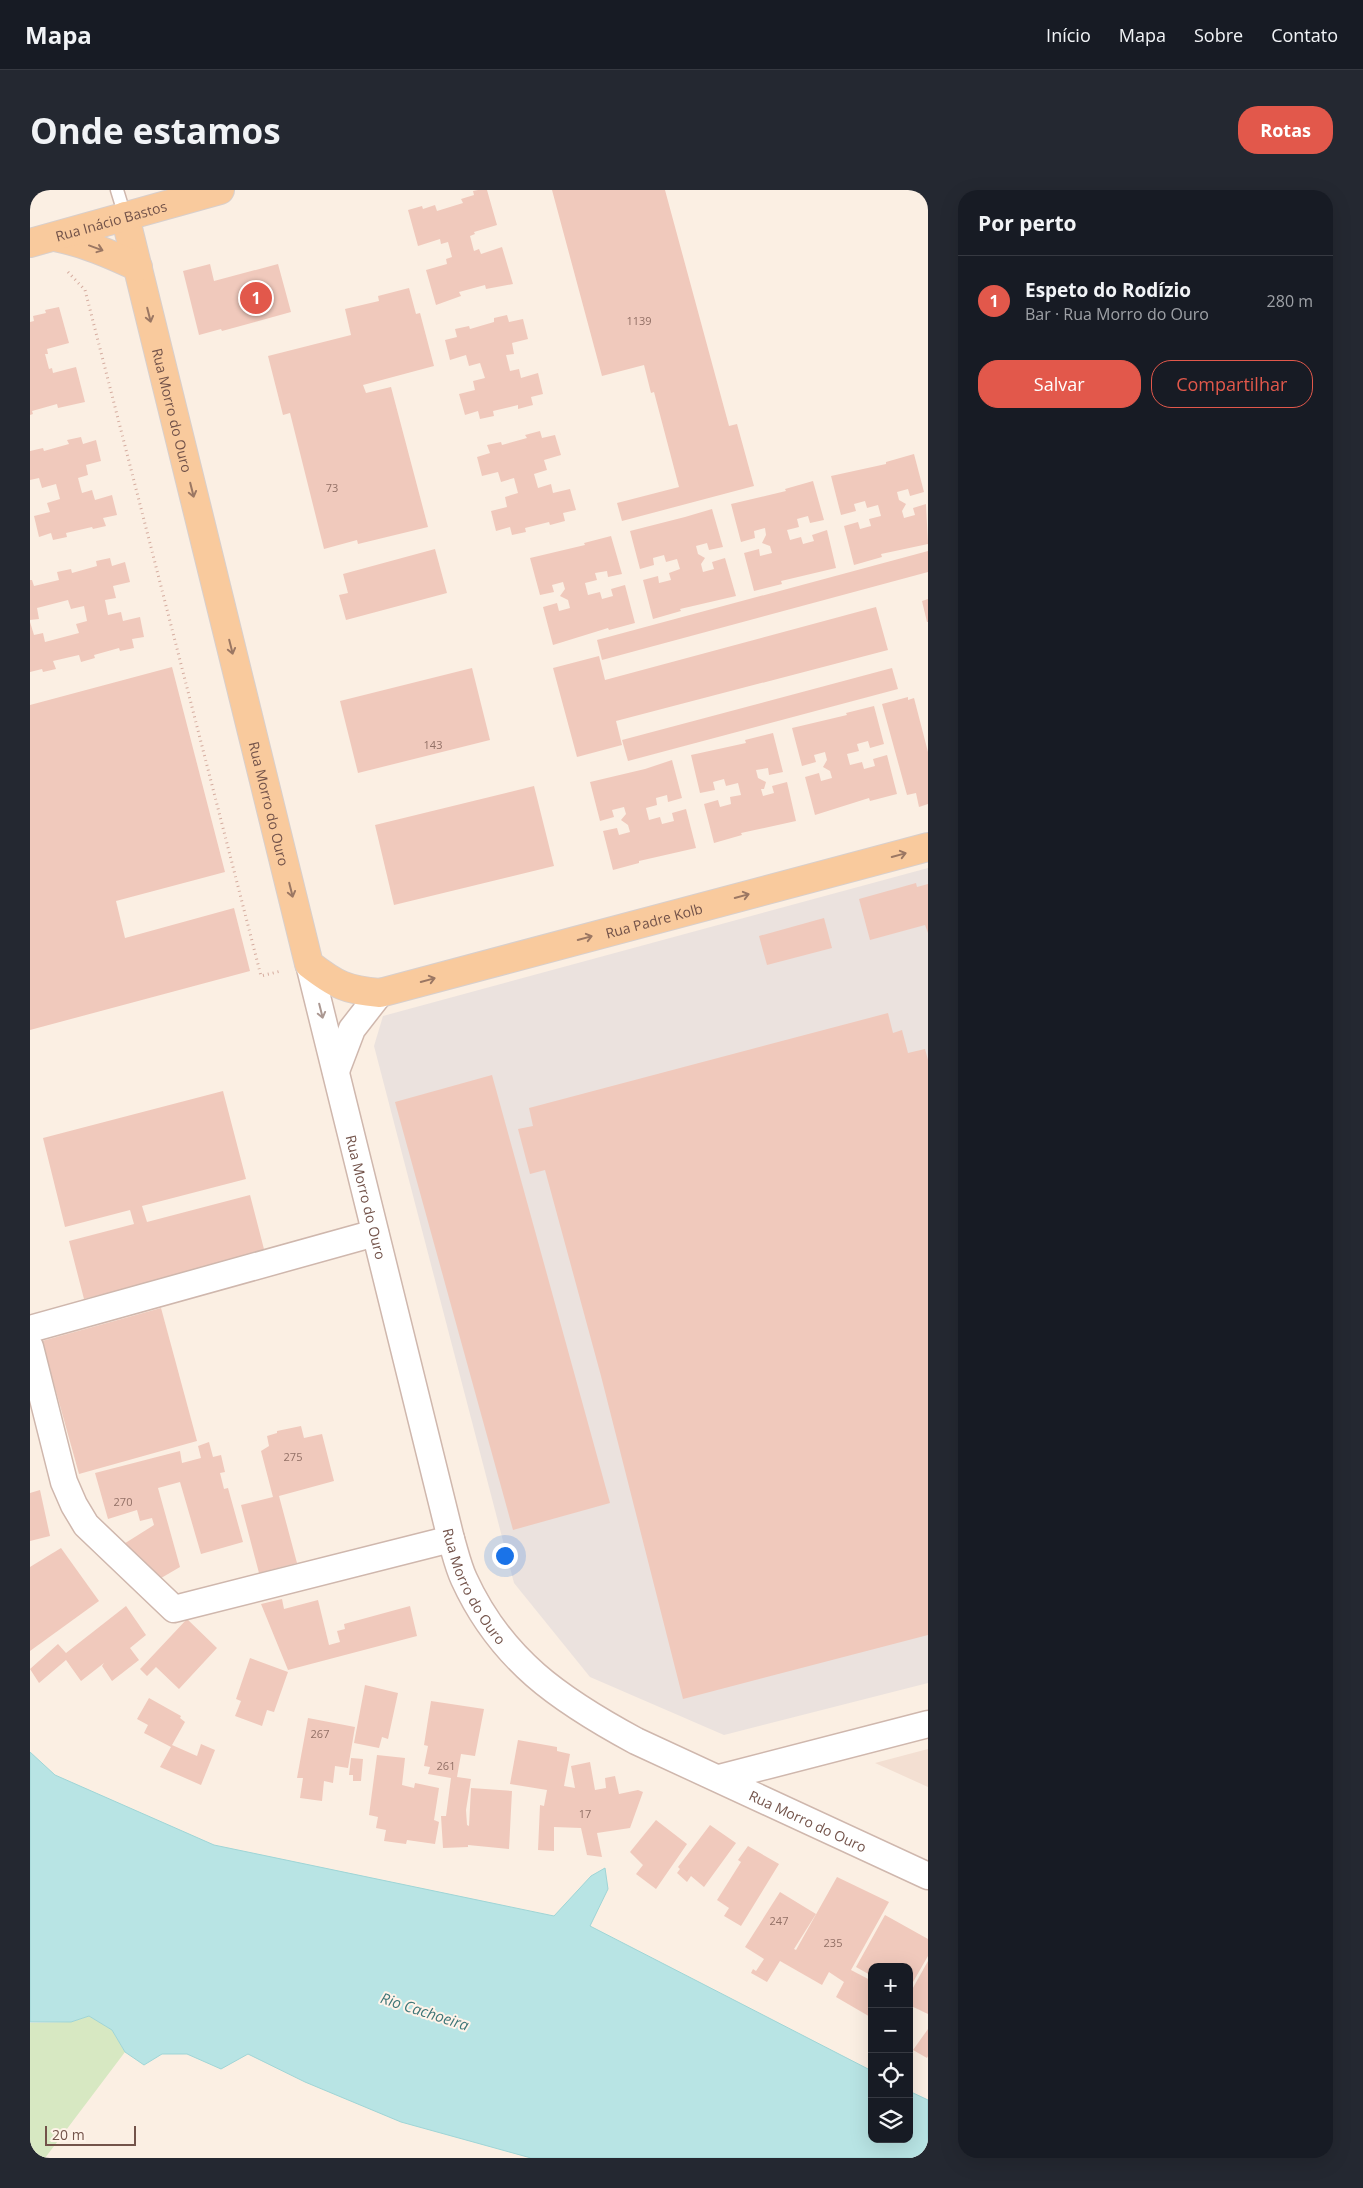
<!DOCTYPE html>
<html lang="pt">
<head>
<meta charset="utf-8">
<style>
  :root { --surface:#171b24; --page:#242831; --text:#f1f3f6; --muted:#9ea1a6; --line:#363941; --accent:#e2584b }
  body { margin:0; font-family:"Open Sans",sans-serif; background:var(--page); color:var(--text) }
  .controls { position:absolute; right:15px; bottom:15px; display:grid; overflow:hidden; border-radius:10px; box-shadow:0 5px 20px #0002 }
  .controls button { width:45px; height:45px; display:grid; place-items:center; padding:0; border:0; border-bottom:1px solid var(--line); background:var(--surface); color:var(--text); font:25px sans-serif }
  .scale { position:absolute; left:15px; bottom:12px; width:91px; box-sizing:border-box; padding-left:5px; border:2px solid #73534a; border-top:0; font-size:14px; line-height:18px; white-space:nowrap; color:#73534a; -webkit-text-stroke:4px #fff3e9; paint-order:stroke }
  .you { position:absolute; left:474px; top:1365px; width:18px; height:18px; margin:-12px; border:4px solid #fff; border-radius:50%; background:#1a73e8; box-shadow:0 0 0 8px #1a73e833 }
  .badge { display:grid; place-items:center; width:32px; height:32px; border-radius:50%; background:var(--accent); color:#fff; font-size:16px; font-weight:700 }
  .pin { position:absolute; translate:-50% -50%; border:2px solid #fff; box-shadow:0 1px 5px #0006 }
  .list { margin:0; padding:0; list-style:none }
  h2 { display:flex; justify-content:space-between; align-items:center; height:65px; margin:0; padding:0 20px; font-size:21px }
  h2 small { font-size:16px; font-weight:400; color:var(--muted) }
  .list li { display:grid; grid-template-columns:32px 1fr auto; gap:15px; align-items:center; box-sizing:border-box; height:90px; padding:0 20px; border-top:1px solid var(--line) }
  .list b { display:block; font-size:19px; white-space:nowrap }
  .list p { margin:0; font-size:16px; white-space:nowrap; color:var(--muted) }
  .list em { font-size:16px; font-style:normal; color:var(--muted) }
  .actions { display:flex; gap:10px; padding:15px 20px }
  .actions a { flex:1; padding:11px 0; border:1px solid var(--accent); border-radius:20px; text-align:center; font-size:18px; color:var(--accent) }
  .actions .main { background:var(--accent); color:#fff }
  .icon { flex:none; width:28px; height:28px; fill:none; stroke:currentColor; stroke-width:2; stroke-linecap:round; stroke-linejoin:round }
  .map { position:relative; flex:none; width:898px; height:1968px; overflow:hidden; border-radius:20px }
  header { display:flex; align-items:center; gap:30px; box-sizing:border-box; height:70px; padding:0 25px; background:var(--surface); border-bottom:1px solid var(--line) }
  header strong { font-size:24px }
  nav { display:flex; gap:28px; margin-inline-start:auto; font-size:18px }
  .intro { display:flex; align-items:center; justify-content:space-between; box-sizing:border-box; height:120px; padding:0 30px }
  h1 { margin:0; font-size:35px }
  .button { padding:12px 22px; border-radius:20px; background:var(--accent); color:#fff; font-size:18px; font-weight:700 }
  main { display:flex; gap:30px; padding:0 30px }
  aside { flex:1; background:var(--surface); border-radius:20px; box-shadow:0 5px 20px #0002 }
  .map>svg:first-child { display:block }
  .residential { fill:#f3dfd2 }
  .industrial { fill:#ebe2de }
  .green { fill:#d7e8c2 }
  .water { fill:#b8e4e4; stroke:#9fd5d6 }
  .building { fill:#f0c9bc }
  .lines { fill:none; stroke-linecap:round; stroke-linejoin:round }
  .lane-casing { stroke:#cfb7ad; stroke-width:15 }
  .street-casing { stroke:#cfb7ad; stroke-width:29 }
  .primary-casing { stroke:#d8cfcc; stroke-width:30 }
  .path { stroke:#d5ac9f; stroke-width:3; stroke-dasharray:1 4; stroke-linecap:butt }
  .lane { stroke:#fff; stroke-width:12 }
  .street { stroke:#fff; stroke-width:26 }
  .primary { stroke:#f9ca9d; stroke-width:28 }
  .oneway { stroke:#9b7763 }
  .oneway2 { stroke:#ab9892 }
  .labels { text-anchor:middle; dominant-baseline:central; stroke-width:4; stroke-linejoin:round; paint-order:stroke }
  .number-label { font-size:11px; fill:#927066 }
  .street-label { font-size:14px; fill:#73534a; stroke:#fff3e9 }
  .water-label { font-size:15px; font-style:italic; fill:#3e7678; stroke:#fff3e9 }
</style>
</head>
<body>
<header>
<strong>Mapa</strong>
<nav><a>Início</a><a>Mapa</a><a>Sobre</a><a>Contato</a></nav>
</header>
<div class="intro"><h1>Onde estamos</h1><a class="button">Rotas</a></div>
<main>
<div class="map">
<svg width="898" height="1968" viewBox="0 0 898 1968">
  <rect width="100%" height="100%" fill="#fbefe3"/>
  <!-- residential -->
  <polygon class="residential" points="898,1559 898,1597 845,1573"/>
  <!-- industrial -->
  <polygon class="industrial" points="898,678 898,1493 694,1545 560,1487 484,1393 344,856 353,826"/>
  <!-- green -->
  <polygon class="green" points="59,1826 82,1840 95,1862 15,1968 0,1968 0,1833 41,1832"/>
  <!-- water -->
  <polygon class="water" points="0,1562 25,1585 184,1655 524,1726 561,1686 575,1678 578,1699 560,1736 842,1881 842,1949 879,1949 879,1901 898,1910 898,1968 501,1968 371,1932 275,1892 218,1864 191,1879 157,1864 132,1864 114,1875 95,1862 82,1840 59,1826 41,1832 0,1832"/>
  <!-- building -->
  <g class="building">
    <polygon points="448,0 457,0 467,35 444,42 445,44 440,46 444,61 449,59 451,64 472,57 483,94 456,99 455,95 429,102 431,106 406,115 396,80 417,74 416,69 422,67 418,52 411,54 410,49 388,56 378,20 392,16 393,19 405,15 407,21 433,13 431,9 444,5 443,1"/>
    <polygon points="522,0 635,0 699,236 707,234 724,296 592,331 587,313 649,297 624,202 621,203 614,175 572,186"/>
    <polygon points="180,74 184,91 248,74 261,122 192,141 191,139 169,145 153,81"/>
    <polygon points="379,98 386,124 390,123 404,176 333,195 336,203 361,197 398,337 328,354 327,350 294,359 260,223 253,225 238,166 321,145 315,119 349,111 348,106"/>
    <polygon points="29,117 39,153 17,159 18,164 15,164 19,179 22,178 23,183 46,177 55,212 28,218 27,214 2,221 3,224 0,225 0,132 4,131 3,126 16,123 15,120"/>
    <polygon points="477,125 479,132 493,129 498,149 482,153 484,164 476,165 480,181 489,179 491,188 508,183 513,204 501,207 503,215 488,219 488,215 463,221 464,226 450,229 448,221 435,225 429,204 445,200 443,191 455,188 450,173 439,176 436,165 420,170 415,150 427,147 425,139 439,136 440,139 464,132 464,128"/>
    <polygon points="510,241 512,248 525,245 531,265 514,270 517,280 504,284 508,298 521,294 523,303 540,299 546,320 533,323 535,331 520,335 519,332 495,338 496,342 482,345 480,337 466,341 461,321 477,317 475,307 488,303 484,288 471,292 468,282 452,286 447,267 460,263 457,255 471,252 472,255 497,248 495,245"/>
    <polygon points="51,247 53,254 66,250 71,271 56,275 58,285 48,288 52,303 62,300 65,310 82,305 87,325 73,328 76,336 63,339 62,337 36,343 37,347 23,350 21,343 9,347 4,326 20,322 17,313 30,309 26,294 12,298 9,288 0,290 0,261 13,258 14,261 39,254 37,250"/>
    <polygon points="884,264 894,302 880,306 878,299 867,302 869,310 876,314 872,321 874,328 885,325 883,318 896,314 898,354 851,364 852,367 824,375 814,336 828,332 830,339 841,336 839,329 851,326 848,315 837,318 835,311 824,314 826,321 811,325 801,286 856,274 856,272"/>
    <polygon points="783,291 794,330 780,333 778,326 767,329 769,337 757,340 760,350 771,347 773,354 784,351 782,345 797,340 806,378 751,391 752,394 724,401 714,363 729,359 730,366 742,363 740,356 732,353 736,345 735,338 724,341 725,348 711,352 701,314 756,301 755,299"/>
    <polygon points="682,319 693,357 679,360 677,353 666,356 668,364 675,368 671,374 673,382 684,379 682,372 695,368 706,406 650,419 651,421 623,429 613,390 628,386 629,393 641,390 639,383 650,379 647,369 636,372 634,365 623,368 624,375 610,379 600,341 655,327"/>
    <polygon points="581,346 592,384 578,387 577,381 565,383 567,390 555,393 558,405 570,402 572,409 583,406 581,399 595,395 605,433 579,440 578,438 523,455 513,417 527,413 529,421 540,418 538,410 530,406 535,399 533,392 522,395 524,402 510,405 500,368 555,355 554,353"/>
    <polygon points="405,359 417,403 316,430 309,405 318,403 313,384"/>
    <polygon points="898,361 898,382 572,470 567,450"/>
    <polygon points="80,368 82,376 95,372 100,392 83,396 86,408 75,410 78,425 91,422 93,431 110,427 114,447 102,449 104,458 90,461 89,458 64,465 65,468 51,472 49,465 23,471 26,479 13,482 12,479 0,482 0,432 4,445 13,443 15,452 49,443 46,434 57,431 54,416 41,419 38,410 7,418 9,429 0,430 0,390 2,390 4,396 29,390 27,382 41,379 42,383 67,376 66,371"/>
    <polygon points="898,409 898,432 897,432 892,411"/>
    <polygon points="846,417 858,460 586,531 592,555 547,567 523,478 569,466 575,490"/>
    <polygon points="142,477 195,682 86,711 95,748 204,718 220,781 0,840 0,515"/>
    <polygon points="442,478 460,550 328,583 310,511"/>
    <polygon points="862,478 868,499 598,571 592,550"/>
    <polygon points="878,507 878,510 884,508 898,562 898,614 889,617 886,603 877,605 852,514"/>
    <polygon points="844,516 854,554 840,558 838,551 827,554 829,561 817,564 820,575 832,572 834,579 845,576 843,569 857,565 867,604 840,611 839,608 785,625 775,587 789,583 791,591 802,588 800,581 793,577 797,570 795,562 784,565 786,572 772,576 762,538 817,525 816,523"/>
    <polygon points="743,543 753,582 739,585 738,578 726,580 728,588 736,592 734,599 731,599 733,606 744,603 742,596 757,592 766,631 711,643 712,645 684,653 674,614 688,610 690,617 701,614 700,607 711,605 708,593 696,596 694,589 683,592 685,600 670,603 661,565 716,553 715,550"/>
    <polygon points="642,570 652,608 638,612 637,605 626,608 627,615 616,618 619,630 630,627 632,634 644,631 642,623 656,619 666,658 609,671 609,673 583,680 573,641 587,638 589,645 600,642 598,635 591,630 596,624 594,617 582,620 584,627 570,631 560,592 615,579"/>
    <polygon points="504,596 524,676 364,715 345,635"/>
    <polygon points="886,693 887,697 898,694 898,743 895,735 840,750 829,709"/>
    <polygon points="794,728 802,758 737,775 729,746"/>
    <polygon points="858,823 863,843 872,840 878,863 895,859 898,870 898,1445 653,1509 571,1186 515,980 500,984 488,939 503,936 499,918"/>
    <polygon points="462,885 580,1313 483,1340 365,912"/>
    <polygon points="193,901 216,989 112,1016 117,1032 220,1005 235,1063 54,1109 39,1051 104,1034 100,1020 35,1037 13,948"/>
    <polygon points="131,1118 167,1251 49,1284 12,1151"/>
    <polygon points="271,1236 274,1248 292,1244 304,1291 249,1306 267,1373 229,1383 211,1315 243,1307 231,1261 239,1256 237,1246 247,1243 247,1241"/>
    <polygon points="179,1252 183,1267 191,1265 195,1282 190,1283 194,1299 198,1298 213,1352 171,1364 150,1292 128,1298 150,1377 126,1391 89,1357 124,1335 122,1328 110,1331 107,1320 78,1329 65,1283 150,1261 152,1273 171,1268 168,1256"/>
    <polygon points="10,1300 20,1346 0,1351 0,1303"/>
    <polygon points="31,1358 69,1411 0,1461 0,1377"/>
    <polygon points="252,1409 254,1419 288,1410 299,1455 310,1452 307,1441 315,1439 314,1434 380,1416 387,1446 258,1480 231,1414"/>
    <polygon points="96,1416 116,1445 100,1458 109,1470 82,1491 72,1476 74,1473 51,1491 36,1470 9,1493 0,1479 28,1454 36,1463"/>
    <polygon points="157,1429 187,1458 149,1499 126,1477 117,1486 110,1479"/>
    <polygon points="220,1468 258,1482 244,1522 237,1520 232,1536 205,1526 211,1511 206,1509"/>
    <polygon points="335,1495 368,1503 358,1549 352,1547 349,1558 324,1553"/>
    <polygon points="119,1508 151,1526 150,1528 155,1532 142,1555 167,1566 171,1554 185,1560 171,1595 130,1577 141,1557 114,1543 118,1535 107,1529"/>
    <polygon points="401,1511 454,1519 445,1566 431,1564 427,1587 441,1589 436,1620 437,1635 439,1636 441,1598 482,1601 479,1659 438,1655 438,1657 413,1658 411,1626 416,1626 421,1588 398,1584 400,1577 394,1576 398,1556 394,1555"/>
    <polygon points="278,1528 325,1537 318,1578 305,1576 303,1593 294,1591 292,1611 270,1608 273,1588 267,1588"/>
    <polygon points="488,1550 527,1557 527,1561 540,1564 534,1596 545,1598 541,1576 560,1572 565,1600 576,1598 575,1588 585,1586 589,1604 608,1600 613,1602 600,1638 567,1643 572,1667 557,1665 551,1638 524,1637 524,1661 508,1660 510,1615 514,1616 517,1600 480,1594"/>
    <polygon points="347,1565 375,1568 372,1595 384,1598 385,1593 409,1598 404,1630 409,1632 405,1654 377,1650 376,1654 354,1651 356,1640 346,1638 348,1627 339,1625"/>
    <polygon points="321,1568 333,1569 331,1591 323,1591 323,1585 319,1585"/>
    <polygon points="626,1630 657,1654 626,1699 606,1684 613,1675 600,1662"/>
    <polygon points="680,1635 706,1653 674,1697 661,1686 657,1692 647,1683 650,1679 648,1677"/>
    <polygon points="718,1656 749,1674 711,1736 694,1726 699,1718 687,1710 711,1672 708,1670"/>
    <polygon points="807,1687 859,1712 821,1780 842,1791 842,1828 806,1807 814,1792 799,1782 792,1795 750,1771 737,1792 721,1783 723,1779 726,1781 734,1769 715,1757 750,1702 786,1724 764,1759 766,1760"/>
    <polygon points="855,1725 898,1749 898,1766 879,1799 879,1777 842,1777 842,1786 826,1777"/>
    <polygon points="898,1771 898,1824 879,1815 879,1805"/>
    <polygon points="898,1839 898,1866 897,1868 883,1860"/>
  </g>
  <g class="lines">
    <defs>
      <polyline id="lane" points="87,0 95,26"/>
      <g id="street">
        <path id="s1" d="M 279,774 L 421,1349 C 425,1362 428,1376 434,1389 C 471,1470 530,1510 606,1551 L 898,1686"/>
        <polyline points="306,881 322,839 350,803"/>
        <polyline points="0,1139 345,1043"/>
        <polyline points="0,1157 34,1292 44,1315 56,1335 144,1419 421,1349"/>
        <polyline points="689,1588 898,1534"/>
      </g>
      <g id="primary">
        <path id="s2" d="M 95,26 L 279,774 C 306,795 316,800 350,803 L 898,657"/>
        <path d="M 25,47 C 55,53 80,64 108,77"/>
        <path id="s3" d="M 0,53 L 190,0"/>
      </g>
    </defs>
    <!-- lane casing -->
    <use href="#lane" class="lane-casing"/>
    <!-- street casing -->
    <use href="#street" class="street-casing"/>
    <!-- primary casing -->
    <use href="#primary" class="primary-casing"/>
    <!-- path -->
    <polyline class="path" points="38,82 55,100 231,786 251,781"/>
    <!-- lane -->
    <use href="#lane" class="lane"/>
    <!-- street -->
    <use href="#street" class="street"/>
    <!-- primary -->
    <use href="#primary" class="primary"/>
  </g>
  <!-- one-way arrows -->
  <defs><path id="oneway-shaft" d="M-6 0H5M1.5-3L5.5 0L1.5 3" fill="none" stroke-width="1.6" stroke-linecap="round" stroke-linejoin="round" transform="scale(1.25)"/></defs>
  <g class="oneway">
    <use href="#oneway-shaft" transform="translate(66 58) rotate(20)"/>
    <use href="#oneway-shaft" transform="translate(119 125) rotate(76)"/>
    <use href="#oneway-shaft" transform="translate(162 300) rotate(76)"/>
    <use href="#oneway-shaft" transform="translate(201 457) rotate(76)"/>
    <use href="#oneway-shaft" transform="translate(869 665) rotate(-15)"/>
    <use href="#oneway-shaft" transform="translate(261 700) rotate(76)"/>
    <use href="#oneway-shaft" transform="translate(712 706) rotate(-15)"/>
    <use href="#oneway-shaft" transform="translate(555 748) rotate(-15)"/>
    <use href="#oneway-shaft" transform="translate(398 790) rotate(-15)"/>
  </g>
  <use class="oneway2" href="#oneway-shaft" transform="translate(291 821) rotate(76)"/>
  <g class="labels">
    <!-- number labels -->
    <g class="number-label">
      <text x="609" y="130">1139</text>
      <text x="302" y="297">73</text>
      <text x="403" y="554">143</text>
      <text x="263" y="1266">275</text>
      <text x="93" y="1311">270</text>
      <text x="290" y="1543">267</text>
      <text x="416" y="1575">261</text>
      <text x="555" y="1623">17</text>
      <text x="749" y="1730">247</text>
      <text x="803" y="1752">235</text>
    </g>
    <!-- street labels -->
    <g class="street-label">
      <text stroke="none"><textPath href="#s3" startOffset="84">Rua Inácio Bastos</textPath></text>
      <text stroke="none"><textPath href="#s2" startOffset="200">Rua Morro do Ouro</textPath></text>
      <text stroke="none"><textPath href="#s2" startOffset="605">Rua Morro do Ouro</textPath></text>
      <text stroke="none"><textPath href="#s2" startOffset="1132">Rua Padre Kolb</textPath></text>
      <text stroke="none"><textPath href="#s1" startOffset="240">Rua Morro do Ouro</textPath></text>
      <text stroke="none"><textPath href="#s1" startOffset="645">Rua Morro do Ouro</textPath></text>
      <text stroke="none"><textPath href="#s1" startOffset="1065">Rua Morro do Ouro</textPath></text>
    </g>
    <!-- water labels -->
    <g class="water-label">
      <text transform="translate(395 1821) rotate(18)">Rio Cachoeira</text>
    </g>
  </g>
</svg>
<div class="controls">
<button>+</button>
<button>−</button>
<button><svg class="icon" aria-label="locate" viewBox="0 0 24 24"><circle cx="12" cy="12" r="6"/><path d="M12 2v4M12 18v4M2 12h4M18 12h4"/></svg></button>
<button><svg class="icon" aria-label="layers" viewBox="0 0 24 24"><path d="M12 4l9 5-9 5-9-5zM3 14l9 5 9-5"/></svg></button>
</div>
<div class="scale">20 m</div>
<div class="you"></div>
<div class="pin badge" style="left:226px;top:108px">1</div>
</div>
<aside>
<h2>Por perto<small></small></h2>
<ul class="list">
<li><span class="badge">1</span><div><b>Espeto do Rodízio</b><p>Bar · Rua Morro do Ouro</p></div><em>280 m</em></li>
</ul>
<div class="actions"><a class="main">Salvar</a><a>Compartilhar</a></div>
</aside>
</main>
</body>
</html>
